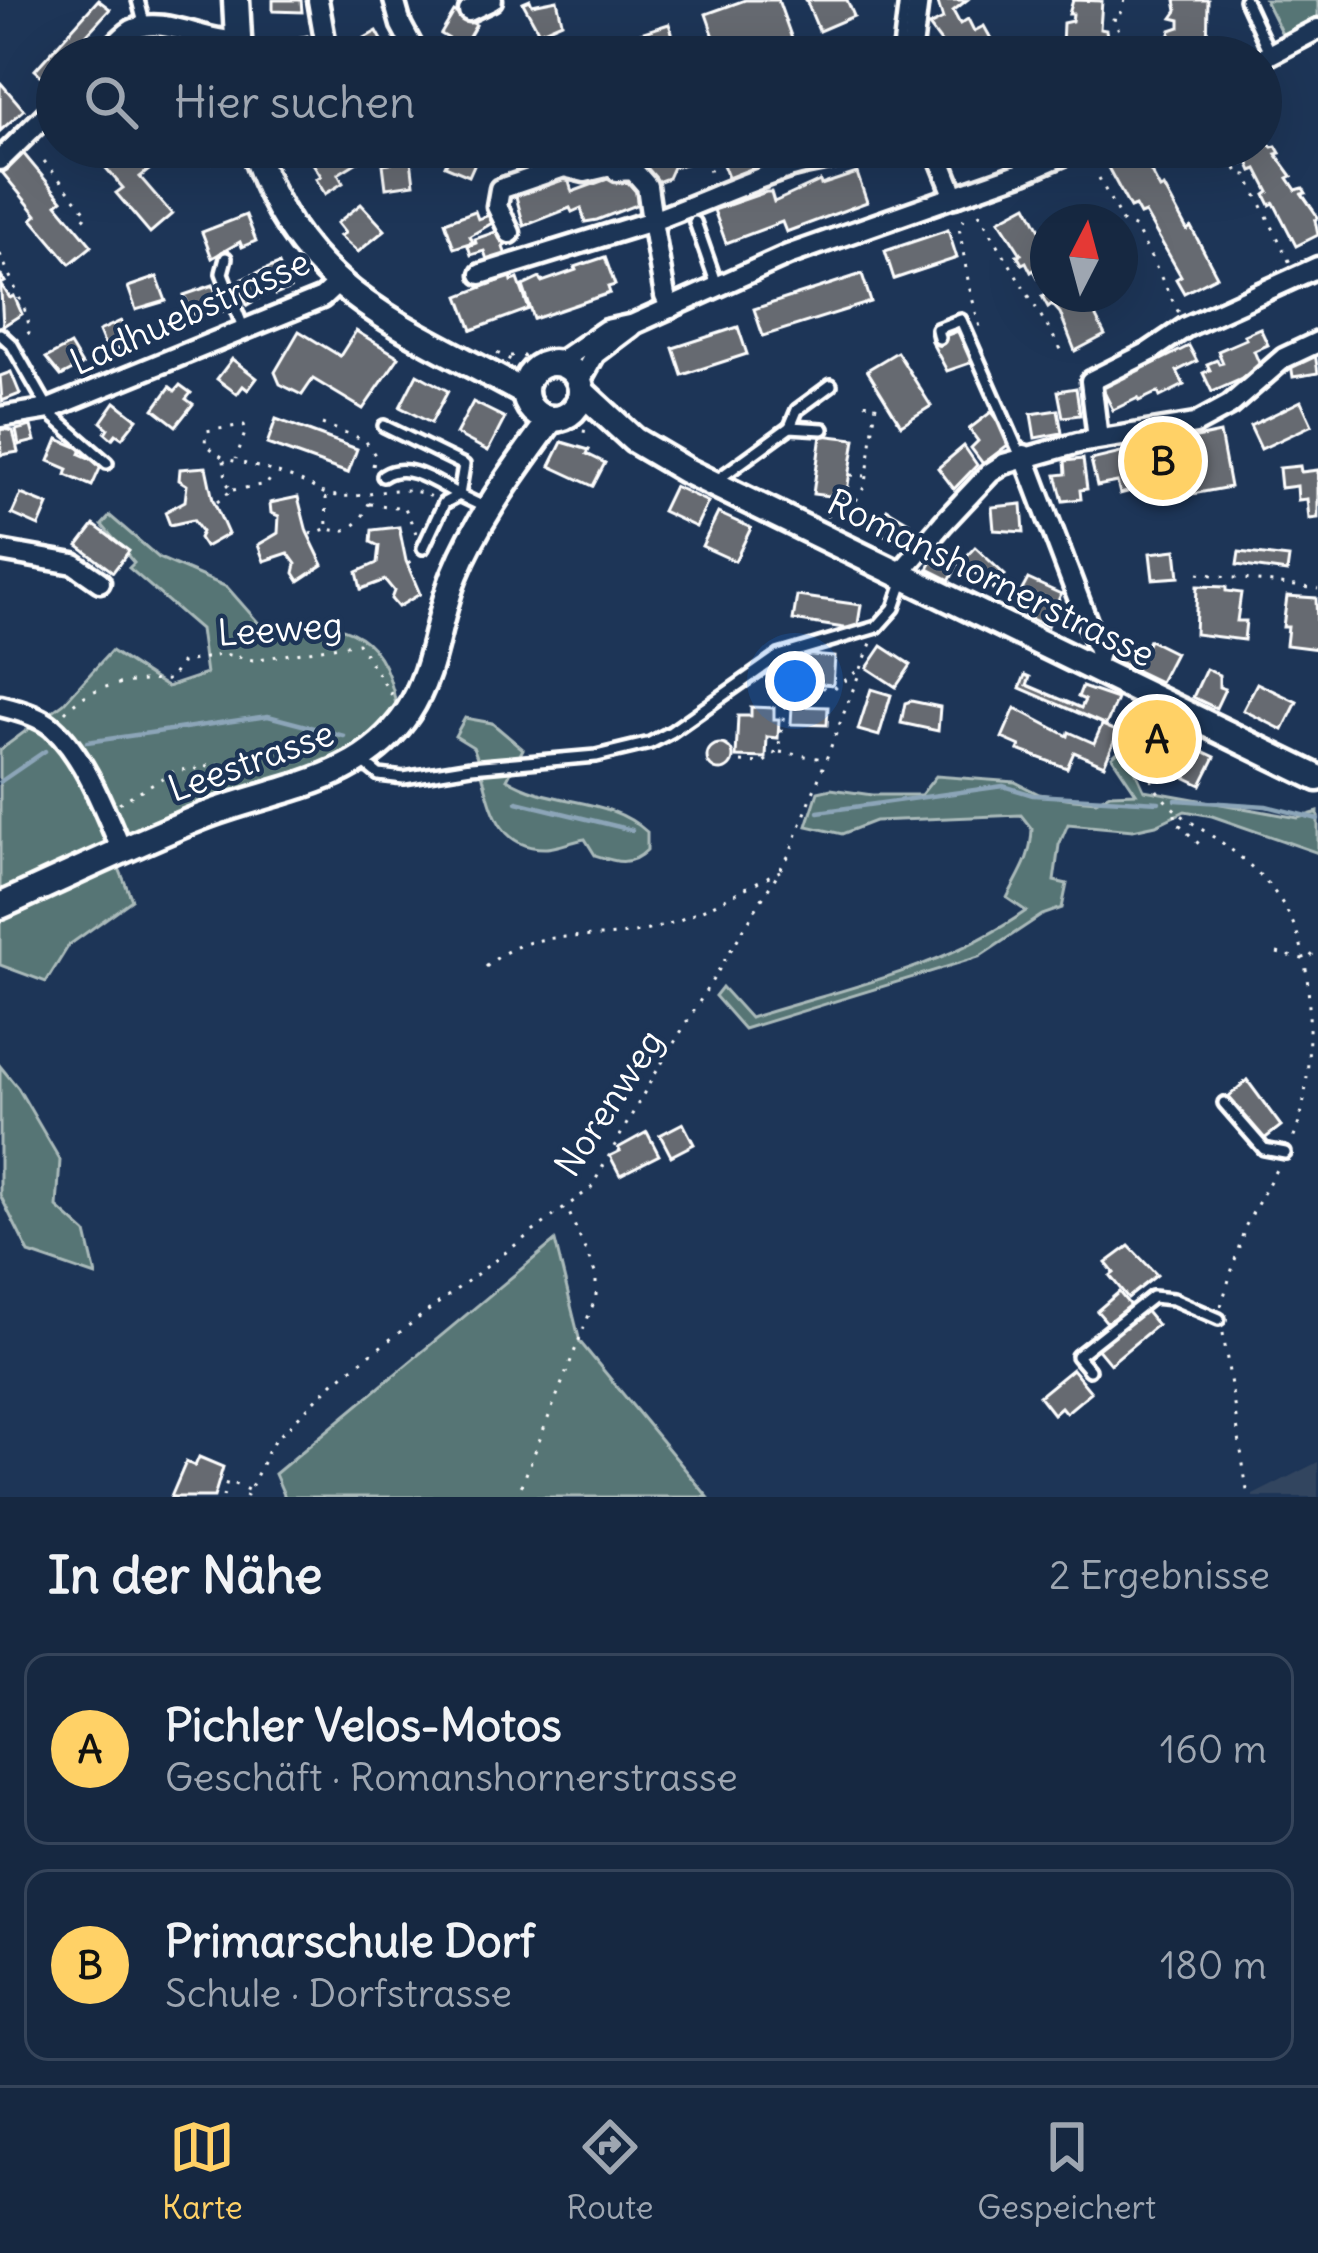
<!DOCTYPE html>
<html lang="de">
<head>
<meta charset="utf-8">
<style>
  :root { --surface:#162841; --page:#23344c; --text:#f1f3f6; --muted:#9ea6b1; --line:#35445a; --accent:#ffd166 }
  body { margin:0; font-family:Delius,sans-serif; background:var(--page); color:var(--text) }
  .compass { position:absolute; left:1030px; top:204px; width:108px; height:108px; border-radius:50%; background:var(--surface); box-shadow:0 12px 48px #0002; rotate:6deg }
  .you { position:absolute; left:795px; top:681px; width:42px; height:42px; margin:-30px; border:9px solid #fff; border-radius:50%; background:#1a73e8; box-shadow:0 0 0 18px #1a73e833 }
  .badge { display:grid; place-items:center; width:78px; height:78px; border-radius:50%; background:var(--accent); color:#111; font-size:39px; font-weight:700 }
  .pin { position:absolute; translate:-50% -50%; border:6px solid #fff; box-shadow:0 3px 12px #0006 }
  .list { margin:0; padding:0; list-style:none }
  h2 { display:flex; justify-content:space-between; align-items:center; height:156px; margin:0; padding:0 48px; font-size:51px }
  h2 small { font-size:39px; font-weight:400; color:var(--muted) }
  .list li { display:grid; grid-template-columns:78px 1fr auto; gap:36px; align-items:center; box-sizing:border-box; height:192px; margin:0 24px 24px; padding:0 24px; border:3px solid var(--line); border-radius:24px }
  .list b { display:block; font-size:45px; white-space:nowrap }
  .list p { margin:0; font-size:39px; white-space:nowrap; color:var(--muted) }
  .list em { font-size:39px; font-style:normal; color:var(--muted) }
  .icon { flex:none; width:66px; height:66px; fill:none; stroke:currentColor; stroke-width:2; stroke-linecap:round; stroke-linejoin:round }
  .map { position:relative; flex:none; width:1318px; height:1497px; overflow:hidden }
  .search { position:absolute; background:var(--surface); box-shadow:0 12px 48px #0002; left:36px; right:36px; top:36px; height:132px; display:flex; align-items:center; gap:30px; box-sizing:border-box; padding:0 42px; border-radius:66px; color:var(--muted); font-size:45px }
  .sheet { height:588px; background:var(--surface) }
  nav { display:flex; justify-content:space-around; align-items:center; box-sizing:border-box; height:168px; border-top:3px solid var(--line); background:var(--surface); font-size:33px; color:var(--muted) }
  nav a { display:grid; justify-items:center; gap:6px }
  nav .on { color:var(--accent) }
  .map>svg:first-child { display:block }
  .built { fill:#33455f }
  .green { fill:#567574; stroke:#aababa; stroke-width:3 }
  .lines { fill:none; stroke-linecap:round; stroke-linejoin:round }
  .stream { stroke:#8ca5b8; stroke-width:4.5 }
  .building { fill:#666b71; stroke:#fff; stroke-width:3 }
  .lane-casing { stroke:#fff; stroke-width:18 }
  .street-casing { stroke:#fff; stroke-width:27 }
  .secondary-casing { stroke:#fff; stroke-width:33 }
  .path { stroke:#fff; stroke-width:3; stroke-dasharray:3 9; stroke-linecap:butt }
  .lane { stroke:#1d3557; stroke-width:9 }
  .street { stroke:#1d3557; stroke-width:18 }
  .secondary { stroke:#1d3557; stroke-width:24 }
  .labels { text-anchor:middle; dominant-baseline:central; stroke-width:9; stroke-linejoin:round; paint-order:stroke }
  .street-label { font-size:36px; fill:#fff; stroke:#1d3557 }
</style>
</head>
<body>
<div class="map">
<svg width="1318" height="1497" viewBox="0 0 1318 1497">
  <rect width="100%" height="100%" fill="#1d3557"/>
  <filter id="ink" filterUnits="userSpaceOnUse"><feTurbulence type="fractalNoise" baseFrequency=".00833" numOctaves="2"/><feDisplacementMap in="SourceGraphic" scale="24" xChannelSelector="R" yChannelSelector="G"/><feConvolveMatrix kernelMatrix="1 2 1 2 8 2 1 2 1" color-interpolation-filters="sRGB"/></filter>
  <g filter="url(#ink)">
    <!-- built -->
    <polygon class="built" points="1318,1462 1318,1497 1253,1497 1253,1495"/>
    <!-- green -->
    <g class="green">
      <polygon points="1265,0 1318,0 1318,20 1283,36"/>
      <path d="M 110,516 L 159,558 L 227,587 L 263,628 C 336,619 382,623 396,705 C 340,773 314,765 238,792 C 194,807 152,826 110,846 L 132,900 L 69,945 L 46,982 L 0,965 L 0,750 L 64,703 L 111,651 L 167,687 L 206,674 L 200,629 L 129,568 L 134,563 L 102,525 Z"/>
      <path d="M 465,718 L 492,723 L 523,749 L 507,779 C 552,807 607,795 647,832 L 647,850 C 630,867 616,862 595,855 L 585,839 C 573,841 559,847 547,848 C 487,850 491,786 473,747 L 455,736 Z"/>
      <path d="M 1124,746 L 1144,790 L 1298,818 L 1318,812 L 1318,853 L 1212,816 L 1185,811 L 1156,825 L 1133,830 L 1068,824 L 1059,845 L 1054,881 L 1067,884 L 1062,908 L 1042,915 L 979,957 L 744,1029 L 715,996 L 722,987 L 750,1018 C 842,989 946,968 1026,911 L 1007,898 C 1020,872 1031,859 1032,829 L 1021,815 L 875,821 L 842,834 L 807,826 L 818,792 L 831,789 L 872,795 L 921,795 L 936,776 L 1015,782 L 1039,794 L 1073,799 L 1096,801 L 1110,794 L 1136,793 L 1112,757 Z"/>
      <polygon points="0,1066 18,1088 60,1160 57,1207 86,1233 96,1276 29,1253 0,1195"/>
      <polygon points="555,1241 580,1342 708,1497 285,1497 275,1474"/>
    </g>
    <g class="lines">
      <!-- stream -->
      <g class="stream">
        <polyline points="87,742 268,716 344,736"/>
        <polyline points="0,782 45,751"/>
        <polyline points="1176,800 1266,806 1318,819"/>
        <polyline points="517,802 632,830"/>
        <polyline points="818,812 1003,786 1033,795 1159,802"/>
      </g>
    </g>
    <!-- building -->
    <g class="building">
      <polygon points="98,0 110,9 66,57 57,57 57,67 46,80 35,70"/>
      <polygon points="273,0 301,0 302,12 273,11"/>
      <polygon points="530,0 532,5 557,0 562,22 539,32 523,3"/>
      <polygon points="745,0 778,0 796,50 763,57 721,57 706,14"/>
      <polygon points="806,0 847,0 854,16 819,31"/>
      <polygon points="937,0 967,0 953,11 960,24 968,19 974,31 984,26 994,44 971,57 959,57 955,50 949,53 929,26 943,19"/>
      <polygon points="1073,0 1102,1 1100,29 1106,30 1111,57 1068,57 1067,48 1062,46 1063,23 1072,21 1073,14 1069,14"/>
      <polygon points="1175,0 1208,0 1207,57 1175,57 1173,42 1168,42 1171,30 1180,27 1180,20 1172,18 1177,11"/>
      <polygon points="454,12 476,25 463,47 441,34"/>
      <polygon points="669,24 680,57 603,57 600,46"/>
      <polygon points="377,31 389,53 382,57 358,57 352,45"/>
      <polygon points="512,35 528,57 489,57 491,40 502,41"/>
      <polygon points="307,36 309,57 267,57 266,43"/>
      <polygon points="132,46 192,48 191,57 132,57"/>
      <polygon points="0,82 24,110 0,131"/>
      <polygon points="1261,127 1266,135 1261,137 1272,147 1276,146 1280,153 1276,154 1292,176 1288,178 1296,190 1303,188 1306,193 1302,194 1318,217 1315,220 1318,235 1296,246 1274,203 1270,205 1265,195 1269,192 1257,169 1252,171 1248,162 1243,164 1235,147 1261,147"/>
      <polygon points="94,147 129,147 149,170 140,177 172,214 150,233 116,193 123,188 94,154 97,151"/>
      <polygon points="177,147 218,147 219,162 181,165"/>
      <polygon points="335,147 350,147 359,161 338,174 343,183 325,194 316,179 321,176 312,162"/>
      <polygon points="442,147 482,147 469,176 445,166 449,158 439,154"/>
      <polygon points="643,147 679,147 686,164 673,167 668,178 652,184 641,164 632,162 630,151"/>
      <polygon points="703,147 737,147 737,148 708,160"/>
      <polygon points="746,147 757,148 763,173 731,185 720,157"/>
      <polygon points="1133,147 1138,147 1160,189 1164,187 1187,230 1191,227 1217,276 1184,293 1176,279 1181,276 1145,213 1140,215 1135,206 1130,208 1105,162"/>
      <polygon points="23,153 62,200 57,204 92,246 70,264 32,219 37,215 1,171"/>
      <polygon points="411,160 414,184 386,188 383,164"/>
      <polygon points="629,171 641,203 597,220 585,222 581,208 572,212 570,208 524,226 515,193 567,175 572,192"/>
      <polygon points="857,173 867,202 786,232 782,222 726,243 714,210 766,192 771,192 774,202 820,181 821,185"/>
      <polygon points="361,204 385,230 358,252 340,236 345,233 337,223"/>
      <polygon points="1027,205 1048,245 1048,294 1084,294 1105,335 1075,351 1060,313 1052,304 1048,307 1042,296 1047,294 1034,270 1031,272 1026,262 1022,264 1017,255 1021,254 999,220"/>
      <polygon points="475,211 478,219 489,215 492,223 470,236 473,242 454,248 445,222"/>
      <polygon points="246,215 256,241 242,247 240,242 212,258 202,232"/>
      <polygon points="948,230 957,258 894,279 885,251"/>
      <polygon points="498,231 506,245 503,247 507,258 489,265 484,251 471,255 468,246 476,243 475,239"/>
      <polygon points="605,257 615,285 608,287 610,293 534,319 523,286 540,278 542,282 576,270 575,267"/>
      <polygon points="279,264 290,289 275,295 273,290 247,305 237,281"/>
      <polygon points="0,274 5,282 1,284 10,298 14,296 22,314 3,326"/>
      <polygon points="862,274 871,302 763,336 754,309"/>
      <polygon points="511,276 512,281 518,279 529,309 472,330 459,296"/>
      <polygon points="157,277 166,301 136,310 128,287"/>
      <polygon points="213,285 223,311 195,320 184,295"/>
      <polygon points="121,321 131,343 108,353 99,331"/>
      <polygon points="738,327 747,354 682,375 673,348"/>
      <polygon points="1260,328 1268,345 1254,351 1262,370 1212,392 1203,373 1210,370 1207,364 1217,360 1219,364 1223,363 1218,351 1246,339 1244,335"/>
      <polygon points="299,331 340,356 356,331 399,357 363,409 313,379 302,395 280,384 275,372"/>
      <polygon points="958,331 973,362 947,371 931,341"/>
      <polygon points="70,345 82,365 61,376 46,358"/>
      <polygon points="1189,346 1197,361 1177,371 1184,385 1160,397 1158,392 1139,401 1138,398 1113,410 1098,380 1149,361 1151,365"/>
      <polygon points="897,352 931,406 901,425 867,370"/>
      <polygon points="1315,353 1318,373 1293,377 1290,357"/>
      <polygon points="232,359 257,378 248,390 243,386 237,394 217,379"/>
      <polygon points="11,372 20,394 2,401 0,376"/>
      <polygon points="417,374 448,391 431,423 400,407"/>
      <polygon points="180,385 191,393 186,399 193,404 176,426 154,409 170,387 175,391"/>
      <polygon points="1076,388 1080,415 1063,417 1058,391"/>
      <polygon points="1301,401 1312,425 1261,449 1250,426"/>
      <polygon points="115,402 137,419 122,438 116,434 112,439 105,433 108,428 101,422"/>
      <polygon points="473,402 505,418 488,451 456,434"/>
      <polygon points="1058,410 1062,433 1035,438 1031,414"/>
      <polygon points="991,412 1013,441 983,464 971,448 978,441 969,429"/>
      <polygon points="276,419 357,449 348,473 267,444"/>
      <polygon points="31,426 35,441 19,445 16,430"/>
      <polygon points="4,429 13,431 18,452 1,455 0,430"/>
      <polygon points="1220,433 1230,487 1187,495 1183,475 1178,476 1173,451 1194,447 1192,439"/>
      <polygon points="821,435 855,439 846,498 813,494"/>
      <polygon points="58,439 82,449 80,454 102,464 92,486 66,475 68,469 49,461"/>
      <polygon points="562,442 589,450 587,454 605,463 593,486 550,466"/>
      <polygon points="964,446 977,465 954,489 938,468"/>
      <polygon points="1146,447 1152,474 1132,479 1135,490 1120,494 1117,482 1097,486 1091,460"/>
      <polygon points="1083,459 1087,489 1080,490 1081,499 1063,501 1056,475 1066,474 1065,461"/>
      <polygon points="1300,466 1301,472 1318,470 1318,518 1309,519 1307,499 1298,500 1297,486 1281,488 1279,468"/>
      <polygon points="206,467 213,500 228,534 205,547 199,538 202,532 193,520 170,525 165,512 185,501 187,485 179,480 180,469"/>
      <polygon points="674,486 708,502 696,527 662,511"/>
      <polygon points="21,494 48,505 39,526 12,514"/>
      <polygon points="298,497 307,532 323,565 299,581 294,573 296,564 288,553 264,561 258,545 278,533 279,516 271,513 270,503"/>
      <polygon points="1022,504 1024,532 994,530 992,507"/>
      <polygon points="887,509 910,523 897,543 875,529"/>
      <polygon points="718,513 751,528 735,561 702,546"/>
      <polygon points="94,525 129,551 113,572 78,546"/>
      <polygon points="399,527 406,561 420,594 398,607 391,599 394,591 385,580 361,589 357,572 377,563 379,546 371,542 372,530"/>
      <polygon points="975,547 1005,575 993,589 962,561"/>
      <polygon points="939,548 960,559 950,580 928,569"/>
      <polygon points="1176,550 1179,577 1153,579 1150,553"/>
      <polygon points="1239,552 1289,558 1287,572 1237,565"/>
      <polygon points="1028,579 1061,594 1047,626 1025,616 1034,596 1022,590"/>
      <polygon points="1197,586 1226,587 1226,591 1241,593 1237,621 1246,621 1244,640 1195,634"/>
      <polygon points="797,596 861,605 857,630 793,620"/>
      <polygon points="1287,596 1316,598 1318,649 1286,645 1288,627 1283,627"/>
      <polygon points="1119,636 1144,648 1133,669 1109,657"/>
      <polygon points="1149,640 1175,653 1160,682 1135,670"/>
      <polygon points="882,646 911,665 896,687 867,668"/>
      <polygon points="801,654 835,657 833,685 798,682 794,663 800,664"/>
      <polygon points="1206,669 1219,675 1219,687 1225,689 1216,708 1193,697"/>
      <polygon points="1025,675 1030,677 1027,685 1081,708 1085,700 1078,697 1082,687 1117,699 1106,725 1020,688"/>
      <polygon points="1257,683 1297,702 1283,730 1243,710"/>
      <polygon points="871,689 891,695 879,736 858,730"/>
      <polygon points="911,701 940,707 938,731 901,723 905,703"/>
      <polygon points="792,706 828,707 827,725 791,724"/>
      <polygon points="751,707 774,708 774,719 779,719 778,738 767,737 766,758 736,757 738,716 751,716"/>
      <polygon points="1015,708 1068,736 1069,732 1094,743 1102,725 1118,732 1104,765 1074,752 1067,768 1018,750 1020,746 1002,738"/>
      <polygon points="1154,733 1178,744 1168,765 1144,754"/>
      <circle cx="720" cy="757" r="13"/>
      <polygon points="1194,747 1215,757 1201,785 1180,775"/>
      <polygon points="1247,1080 1281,1126 1263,1140 1251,1123 1247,1127 1226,1099"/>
      <polygon points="683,1123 694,1144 671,1156 660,1135"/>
      <polygon points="647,1132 659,1155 620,1175 610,1156 620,1151 618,1148"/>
      <polygon points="1129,1246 1157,1275 1128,1298 1110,1276 1114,1273 1106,1263"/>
      <polygon points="1119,1292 1132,1308 1110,1326 1097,1311"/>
      <polygon points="1143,1308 1157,1325 1110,1364 1096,1347"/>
      <polygon points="1072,1369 1091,1392 1066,1413 1061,1407 1053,1414 1039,1396"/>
      <polygon points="199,1457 223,1467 214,1497 171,1497 186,1462 195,1466"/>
    </g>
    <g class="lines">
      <defs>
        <g id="lane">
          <polyline points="138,0 144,23"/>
          <polyline points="1245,0 1270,54"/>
          <polyline points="898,57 905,0"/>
          <polyline points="582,147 585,158"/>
          <polyline points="695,222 717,285"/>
          <polyline points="226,258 222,273 244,330"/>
          <polyline points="0,334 12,345 52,415 107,463"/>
          <polyline points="939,338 937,329 961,320 1018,450 1024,455"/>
          <polyline points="790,427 797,410 831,385"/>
          <path d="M 383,476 C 407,460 436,483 459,495 L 464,465 L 384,426"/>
          <polyline points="717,480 790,427 823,429"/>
          <polyline points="423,548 444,503 459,495 484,507"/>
          <polyline points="363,762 379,775 404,778 471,767 596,756 650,743 671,732 779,656 877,627 894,608 903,582"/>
          <polyline points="1224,1103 1264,1149 1285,1153"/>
          <polyline points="1089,1370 1077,1356 1152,1297 1173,1299 1219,1319"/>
        </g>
        <g id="street">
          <polyline points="318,0 328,57"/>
          <polyline points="394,0 401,25 418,57"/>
          <polyline points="469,11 492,0"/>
          <path d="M 103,57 C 112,48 122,36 132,30 C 162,14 206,43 238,41"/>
          <polyline points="911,57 918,0"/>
          <polyline points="1261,59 1318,29"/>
          <polyline points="935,147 955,197"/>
          <polyline points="0,160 57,104"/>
          <path d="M 510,233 L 497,206 L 500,189 L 564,167 L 585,172 L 611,166 L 617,171 L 633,170 L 647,186 L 652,221 C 699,204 745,182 792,167 C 820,159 848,158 873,147"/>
          <polyline points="481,274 652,221 665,296 671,308"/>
          <polyline points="558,363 606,330 634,324 788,255 1024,172 1082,147"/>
          <polyline points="580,381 595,354 631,327"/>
          <polyline points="0,417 49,409 322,298 338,283"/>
          <polyline points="1098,439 1091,381 1149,352 1186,327 1318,267"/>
          <polyline points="1024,455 1099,653 1094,669"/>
          <polyline points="0,551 74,564 100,582"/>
          <polyline points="904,577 907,565 943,523 990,473 1004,464 1078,443 1195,424 1230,405 1284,358 1318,342"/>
          <path d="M 0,706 C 17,710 39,716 52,727 C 85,756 105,812 122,851"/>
        </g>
        <g id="secondary">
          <polyline points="236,0 239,57"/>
          <path d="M 253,147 C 300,295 403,325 525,393"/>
          <circle cx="553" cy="391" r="28"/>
          <polyline points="582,392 634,440 685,470 1318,778"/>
          <path d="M 0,906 C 67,876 133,844 201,817 C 275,787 360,785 408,712 C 436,669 436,620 455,574 C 478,517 516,468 551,419"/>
        </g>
      </defs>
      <!-- lane casing -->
      <use href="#lane" class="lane-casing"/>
      <!-- street casing -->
      <use href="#street" class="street-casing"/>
      <!-- secondary casing -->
      <use href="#secondary" class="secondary-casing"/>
      <!-- path -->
      <g class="path">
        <polyline points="1125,0 1119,20 1113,19 1134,57"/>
        <polyline points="699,147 713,178"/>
        <polyline points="1225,147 1239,174 1247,175 1290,263"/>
        <polyline points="44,161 88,214 79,223"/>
        <polyline points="1099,178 1122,222 1136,228 1179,313"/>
        <polyline points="979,213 1065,356"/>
        <polyline points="964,219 959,227 969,286 982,335"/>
        <polyline points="0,254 27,315 30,332 23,337"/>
        <polyline points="497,353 527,368"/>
        <polyline points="510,356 542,356"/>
        <polyline points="322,424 365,440 375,455 373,466"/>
        <polyline points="571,429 594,433"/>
        <polyline points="222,457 205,444 206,431 244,425 246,430 236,459"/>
        <polyline points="851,475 865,476"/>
        <polyline points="233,490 267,484 272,476"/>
        <path d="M 326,497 L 327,528 C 348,537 362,522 369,503 L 363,497"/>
        <path d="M 217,502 L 232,490 L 226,482 L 224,459 C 242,462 289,475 305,483 C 314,487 321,494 331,495 C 369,502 392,479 432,497"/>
        <polyline points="370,504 405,508 416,533"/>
        <polyline points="826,516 851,509 866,484 876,404 858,403"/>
        <polyline points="310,534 326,529"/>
        <polyline points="408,563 417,557"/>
        <polyline points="1198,573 1318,589"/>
        <path d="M 1129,711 C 1136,738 1142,766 1157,790 C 1172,812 1199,827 1221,842 C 1295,896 1311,944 1309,1033 C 1308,1070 1307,1107 1292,1142"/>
        <path d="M 65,712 C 92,682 131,681 170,680 L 181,663 L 224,654 L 253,660 L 358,643 L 393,697"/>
        <polyline points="780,752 824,759"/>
        <polyline points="741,762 763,763 778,751 785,707 796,690 836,687 861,668"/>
        <polyline points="119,803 176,770 198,769 216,763 232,770 271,772"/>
        <polyline points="1175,814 1176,821 1203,848"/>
        <polyline points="1277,953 1307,960 1318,949"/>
        <path d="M 486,967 C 533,923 587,944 644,931 C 691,921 736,891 780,871"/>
        <polyline points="1221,1306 1245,1227 1278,1166"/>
        <polyline points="1223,1333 1248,1497"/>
        <polyline points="223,1497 227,1481 248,1490"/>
        <polyline points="246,1497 273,1442 335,1381 591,1188 649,1084 789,855 871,643"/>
        <polyline points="517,1497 596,1297 596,1275 567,1208"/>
      </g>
      <!-- lane -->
      <use href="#lane" class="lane"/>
      <!-- street -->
      <use href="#street" class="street"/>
      <!-- secondary -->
      <use href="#secondary" class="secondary"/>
    </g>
  </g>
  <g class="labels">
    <!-- street labels -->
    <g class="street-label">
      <text transform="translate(190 312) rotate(-24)">Ladhuebstrasse</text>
      <text transform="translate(991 578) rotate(26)">Romanshornerstrasse</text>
      <text transform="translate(280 629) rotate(-4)">Leeweg</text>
      <text transform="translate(251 761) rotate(-20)">Leestrasse</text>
      <text transform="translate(609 1103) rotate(-57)">Norenweg</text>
    </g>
  </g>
</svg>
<svg class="compass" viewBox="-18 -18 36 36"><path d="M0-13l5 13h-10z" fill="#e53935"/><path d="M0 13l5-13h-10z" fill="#9ea6b1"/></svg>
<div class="you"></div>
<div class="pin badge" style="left:1157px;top:739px">A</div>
<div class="pin badge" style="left:1163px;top:461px">B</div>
<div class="search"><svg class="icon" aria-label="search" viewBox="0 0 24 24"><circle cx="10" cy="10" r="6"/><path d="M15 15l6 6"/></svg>Hier suchen</div>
</div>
<section class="sheet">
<h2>In der Nähe<small>2 Ergebnisse</small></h2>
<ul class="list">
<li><span class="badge">A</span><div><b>Pichler Velos-Motos</b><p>Geschäft · Romanshornerstrasse</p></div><em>160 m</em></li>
<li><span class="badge">B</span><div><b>Primarschule Dorf</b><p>Schule · Dorfstrasse</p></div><em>180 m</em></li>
</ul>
</section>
<nav>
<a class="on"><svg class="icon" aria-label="map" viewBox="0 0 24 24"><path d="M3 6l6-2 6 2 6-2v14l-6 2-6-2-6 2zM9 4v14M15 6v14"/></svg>Karte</a>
<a><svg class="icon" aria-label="directions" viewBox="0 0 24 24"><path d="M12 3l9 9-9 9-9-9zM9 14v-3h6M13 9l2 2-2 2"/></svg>Route</a>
<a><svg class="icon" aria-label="saved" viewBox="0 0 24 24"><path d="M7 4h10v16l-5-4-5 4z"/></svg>Gespeichert</a>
</nav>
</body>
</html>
